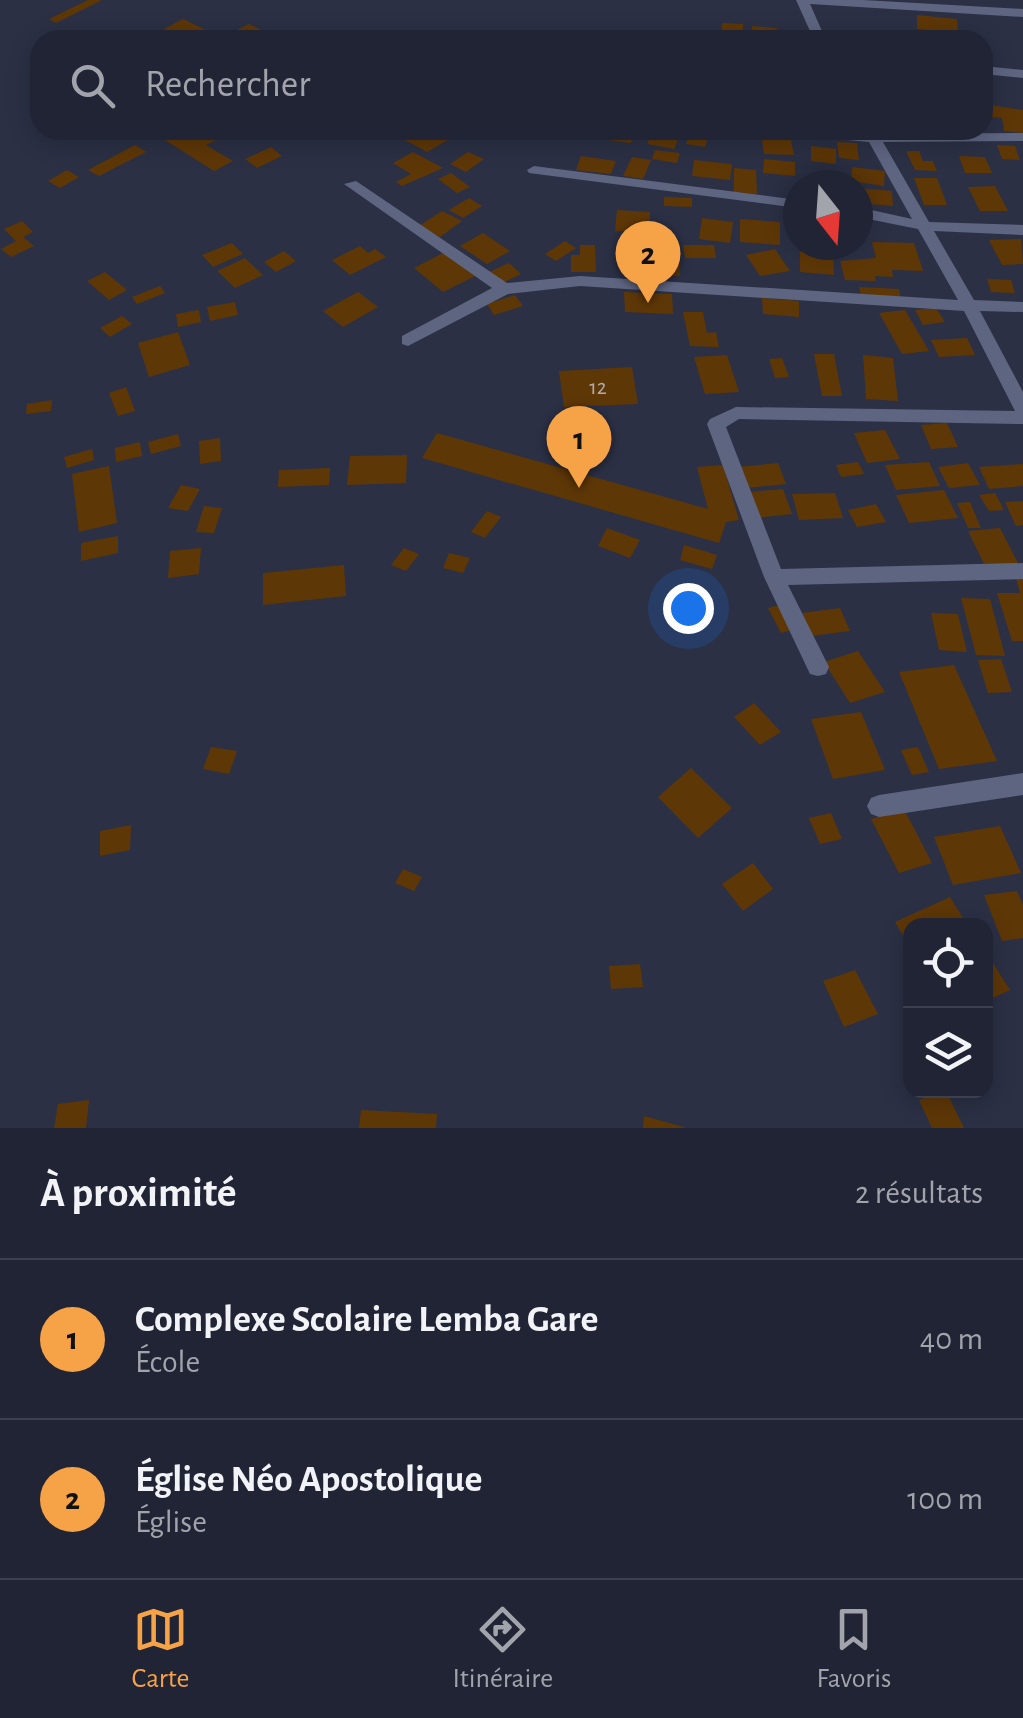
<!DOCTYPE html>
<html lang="fr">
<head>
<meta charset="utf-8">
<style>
  :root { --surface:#202434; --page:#282c3c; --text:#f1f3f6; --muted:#a2a4ac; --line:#3d414f; --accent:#f6a247 }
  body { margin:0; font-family:"Alegreya Sans",sans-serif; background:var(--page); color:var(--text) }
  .controls { position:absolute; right:30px; bottom:30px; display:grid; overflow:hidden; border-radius:20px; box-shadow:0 5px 25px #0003 }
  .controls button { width:90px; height:90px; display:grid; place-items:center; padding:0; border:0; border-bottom:2px solid var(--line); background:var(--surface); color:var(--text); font:50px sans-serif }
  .compass { position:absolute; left:783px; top:170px; width:90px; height:90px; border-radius:50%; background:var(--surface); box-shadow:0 5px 25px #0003; rotate:163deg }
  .you { position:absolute; left:688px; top:608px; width:35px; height:35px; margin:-25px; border:8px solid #fff; border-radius:50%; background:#1a73e8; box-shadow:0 0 0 15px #1a73e833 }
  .badge { display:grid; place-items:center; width:65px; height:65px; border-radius:50%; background:var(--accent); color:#111; font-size:32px; font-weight:700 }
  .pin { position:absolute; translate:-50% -82px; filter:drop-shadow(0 2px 5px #0008) }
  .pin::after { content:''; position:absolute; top:52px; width:35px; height:30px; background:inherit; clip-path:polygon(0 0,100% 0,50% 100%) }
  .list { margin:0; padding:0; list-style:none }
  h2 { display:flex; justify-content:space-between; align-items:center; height:130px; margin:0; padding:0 40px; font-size:42px }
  h2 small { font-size:32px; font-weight:400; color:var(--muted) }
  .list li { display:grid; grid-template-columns:65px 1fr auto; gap:30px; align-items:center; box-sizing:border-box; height:160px; padding:0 40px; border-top:2px solid var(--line) }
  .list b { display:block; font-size:38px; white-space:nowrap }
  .list p { margin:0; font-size:32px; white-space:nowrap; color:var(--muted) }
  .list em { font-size:32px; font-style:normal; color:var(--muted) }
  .icon { flex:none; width:55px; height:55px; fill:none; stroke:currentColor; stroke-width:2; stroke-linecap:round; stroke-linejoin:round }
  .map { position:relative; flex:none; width:1023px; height:1128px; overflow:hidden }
  .search { position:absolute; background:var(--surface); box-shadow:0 5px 25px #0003; left:30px; right:30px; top:30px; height:110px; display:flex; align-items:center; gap:25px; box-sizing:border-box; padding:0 35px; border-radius:30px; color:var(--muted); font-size:38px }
  .sheet { height:450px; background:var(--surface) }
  nav { display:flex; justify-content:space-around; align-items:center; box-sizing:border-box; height:140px; border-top:2px solid var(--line); background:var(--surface); font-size:28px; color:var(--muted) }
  nav a { display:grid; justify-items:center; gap:5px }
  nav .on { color:var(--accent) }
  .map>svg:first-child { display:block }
  .building { fill:#5e3707 }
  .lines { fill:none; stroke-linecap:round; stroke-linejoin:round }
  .street { fill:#5e6581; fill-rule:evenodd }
  .labels { text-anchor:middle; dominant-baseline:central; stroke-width:8; stroke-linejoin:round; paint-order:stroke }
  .number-label { font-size:22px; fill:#b3abaa }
</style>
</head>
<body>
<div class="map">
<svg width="1023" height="1128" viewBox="0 0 1023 1128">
  <rect width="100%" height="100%" fill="#2b3045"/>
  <!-- building -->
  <g class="building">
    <polygon points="88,0 102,0 56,23 49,19"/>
    <polygon points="917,15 957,19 958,33 917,29"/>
    <polygon points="183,19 206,30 186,40 171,40 179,36 164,29"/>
    <polygon points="722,23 743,24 743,40 722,38"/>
    <polygon points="249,24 274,36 242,40 229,34"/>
    <polygon points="752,26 777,28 776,40 752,40"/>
    <polygon points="833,30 876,32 877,40 834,40"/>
    <polygon points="983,104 1023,110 1023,133 1004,131 1002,118 983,116"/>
    <polygon points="185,130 235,130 206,145 233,161 214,171 165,140"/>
    <polygon points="387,130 440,130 453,137 427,152"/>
    <polygon points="603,130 635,130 631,143 600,139"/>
    <polygon points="654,130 680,135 674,149 647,144"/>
    <polygon points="677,130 710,130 705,147 686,144 689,134"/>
    <polygon points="762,139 791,140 794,155 764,154"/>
    <polygon points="837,142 857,143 859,160 839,158"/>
    <polygon points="135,145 146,152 99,176 88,170"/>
    <polygon points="997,145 1015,146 1020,160 1002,159"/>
    <polygon points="811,146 836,149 836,164 811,161"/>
    <polygon points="271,147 282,156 257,168 245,159"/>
    <polygon points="655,150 680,153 677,163 652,159"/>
    <polygon points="906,151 919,151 923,161 933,161 937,171 915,170"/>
    <polygon points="413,152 443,168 402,186 396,182 411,174 393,163"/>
    <polygon points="468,152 484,159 466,172 450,164"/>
    <polygon points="581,156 616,161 611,174 576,170"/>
    <polygon points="959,156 985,157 992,173 965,173"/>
    <polygon points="632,157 651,160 643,179 623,176"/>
    <polygon points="764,159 795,162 795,176 763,173"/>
    <polygon points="694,160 732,164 730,180 692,176"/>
    <polygon points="852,167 885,171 884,186 851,181"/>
    <polygon points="734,168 756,170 757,194 734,192"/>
    <polygon points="67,170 79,177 60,188 48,181"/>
    <polygon points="451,173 470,187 457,193 438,179"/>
    <polygon points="914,178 937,178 947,205 924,205"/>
    <polygon points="995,186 1008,211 980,211 968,187"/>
    <polygon points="858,188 892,191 893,206 858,203"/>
    <polygon points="664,197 692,198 692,207 664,206"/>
    <polygon points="469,198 482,206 463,218 449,210"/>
    <polygon points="617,210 650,212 650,233 615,231"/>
    <polygon points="442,211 462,221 440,237 419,226"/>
    <polygon points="702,218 733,222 730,243 699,239"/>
    <polygon points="740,219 780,222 780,245 740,242"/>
    <polygon points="22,221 33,232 23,237 34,246 11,257 1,249 16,241 4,229"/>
    <polygon points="483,233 510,251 487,264 460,246"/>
    <polygon points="1021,239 1023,264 1002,265 989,240"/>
    <polygon points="565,241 576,248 556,261 545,254"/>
    <polygon points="872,242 914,243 923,271 892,270 893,277 875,276 876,281 845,280 840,261 876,258"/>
    <polygon points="232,243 243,254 213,267 202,255"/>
    <polygon points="580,245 595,245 596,272 571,272 571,255 580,255"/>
    <polygon points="683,245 714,245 716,258 685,258"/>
    <polygon points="360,246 368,253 375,249 386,257 350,275 332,260"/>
    <polygon points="660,249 679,250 680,276 659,275"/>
    <polygon points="775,249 790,271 760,276 746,255"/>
    <polygon points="284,251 296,261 276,272 264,262"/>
    <polygon points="445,252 475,276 443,292 414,268"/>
    <polygon points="800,252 833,255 834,275 800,272"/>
    <polygon points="245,258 263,275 235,288 217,271"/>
    <polygon points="509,263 521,274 502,283 489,272"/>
    <polygon points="105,272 127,290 109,300 87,281"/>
    <polygon points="987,279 1011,280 1015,293 991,292"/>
    <polygon points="160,286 165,293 137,304 132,297"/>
    <polygon points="859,287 899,289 901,299 861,297"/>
    <polygon points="358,292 378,307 343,327 323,311"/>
    <polygon points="624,292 672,294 673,314 625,312"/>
    <polygon points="515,295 523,306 494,315 487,304"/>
    <polygon points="762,298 799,301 799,317 763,314"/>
    <polygon points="235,302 238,315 210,321 207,307"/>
    <polygon points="936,308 945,322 923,325 915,310"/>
    <polygon points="199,310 201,322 178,327 176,314"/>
    <polygon points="905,310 929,351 902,354 879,313"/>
    <polygon points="683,312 703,312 707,333 716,332 719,347 690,346"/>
    <polygon points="122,316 132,324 110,337 100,328"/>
    <polygon points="178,332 190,365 149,377 138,343"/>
    <polygon points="967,338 975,355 939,357 931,340"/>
    <polygon points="814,354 834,354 842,396 822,396"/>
    <polygon points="727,355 739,392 705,394 694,357"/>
    <polygon points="863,355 893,358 898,401 866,399"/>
    <polygon points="782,358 789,377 775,378 769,359"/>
    <polygon points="632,367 638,404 564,407 559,371"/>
    <polygon points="126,387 135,411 118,416 109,393"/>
    <polygon points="52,400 51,411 26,414 27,404"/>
    <polygon points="947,423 958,447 931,449 921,425"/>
    <polygon points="885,430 900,459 867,463 854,433"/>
    <polygon points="437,433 708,509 697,467 723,465 739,520 726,522 719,543 422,458"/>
    <polygon points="178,434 181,446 151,454 148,442"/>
    <polygon points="220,438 221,461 200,464 199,441"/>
    <polygon points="140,442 142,456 116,462 115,448"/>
    <polygon points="92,449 94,460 67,468 64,457"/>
    <polygon points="407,455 406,483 347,485 350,456"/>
    <polygon points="858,462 864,474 841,477 836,465"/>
    <polygon points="929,462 940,486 896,490 885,465"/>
    <polygon points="778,463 786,484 746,488 738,467"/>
    <polygon points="968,463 980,485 949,488 938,467"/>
    <polygon points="1023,464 1023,486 989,489 979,467"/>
    <polygon points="109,466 117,523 79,532 72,474"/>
    <polygon points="330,468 329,485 278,487 279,470"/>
    <polygon points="181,485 200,489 188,511 168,508"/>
    <polygon points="783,489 792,514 756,518 748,492"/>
    <polygon points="944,490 958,518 909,523 896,495"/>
    <polygon points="835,493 843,518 799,520 792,494"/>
    <polygon points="995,493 1004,510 989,511 979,495"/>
    <polygon points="1023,501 1023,525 1016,526 1005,502"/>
    <polygon points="970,502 981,528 968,528 957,503"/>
    <polygon points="876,504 886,522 857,527 848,510"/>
    <polygon points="204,506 222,508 214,533 196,532"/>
    <polygon points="487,511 501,517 485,538 471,532"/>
    <polygon points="607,528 640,540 630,558 598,546"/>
    <polygon points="1000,528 1020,567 987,570 968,531"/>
    <polygon points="118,536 118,553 81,561 81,543"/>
    <polygon points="684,545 717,555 712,569 680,560"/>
    <polygon points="201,548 199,574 168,578 170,551"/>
    <polygon points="404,548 419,554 406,571 391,565"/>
    <polygon points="449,553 470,558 463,573 443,568"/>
    <polygon points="344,565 346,596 263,605 263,573"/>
    <polygon points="1016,578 1023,579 1023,641 1012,641 997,593 1020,593"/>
    <polygon points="961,598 990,599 1005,656 976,655"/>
    <polygon points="784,604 798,628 781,633 768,608"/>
    <polygon points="840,608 850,631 811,636 802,613"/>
    <polygon points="931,613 958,614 967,652 939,650"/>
    <polygon points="858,651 885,692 850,703 824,662"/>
    <polygon points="1001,659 1012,692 988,693 978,660"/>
    <polygon points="954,665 997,761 939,769 899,672"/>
    <polygon points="754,703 781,732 760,745 734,717"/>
    <polygon points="861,712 885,770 833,779 811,719"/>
    <polygon points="211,747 237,751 229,774 203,769"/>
    <polygon points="918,747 929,772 912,775 901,750"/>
    <polygon points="691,768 732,808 698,838 658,797"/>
    <polygon points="904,809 932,863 899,873 871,819"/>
    <polygon points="831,813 842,839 820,844 809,818"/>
    <polygon points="131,825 130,850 100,856 100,831"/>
    <polygon points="1000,826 1021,873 953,885 934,837"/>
    <polygon points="753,863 773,889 743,911 722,884"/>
    <polygon points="403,869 422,877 414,891 395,883"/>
    <polygon points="1017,891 1023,905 1023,938 1002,941 984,895"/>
    <polygon points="950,897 968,926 910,926 910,947 895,922"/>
    <polygon points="986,952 1010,990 986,1001"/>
    <polygon points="640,964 643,987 611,989 609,966"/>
    <polygon points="855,970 878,1014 844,1027 823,981"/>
    <polygon points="946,1091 964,1128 932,1128 919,1100"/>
    <polygon points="89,1100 86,1128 54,1128 58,1104"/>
    <polygon points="361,1110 437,1114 436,1128 359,1128"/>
    <polygon points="644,1116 684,1127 684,1128 643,1128"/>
  </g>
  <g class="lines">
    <!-- street -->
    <g class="street">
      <polygon points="796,0 863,0 1023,9 1023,17 810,4 826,40 814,40"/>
      <polygon points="983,66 1023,70 1023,78 983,74"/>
      <polygon points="774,130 864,133 862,130 876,130 878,134 1023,133 1023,141 883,142 929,222 1023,225 1023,235 934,231 974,300 1023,302 1023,312 980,311 1023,392 1023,424 739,419 726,427 781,569 1023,563 1023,579 788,585 829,667 826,674 818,676 810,674 764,577 707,424 710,419 736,407 1015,411 964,311 580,286 508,294 408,346 402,344 402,336 492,288 344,184 356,181 507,283 580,276 958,300 918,229 858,217 858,207 912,219 869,142 781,134"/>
      <polygon points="534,166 798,200 798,208 529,173 527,170"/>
      <polygon points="1023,773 1023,795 879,817 871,814 867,806 871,798 879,795"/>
    </g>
  </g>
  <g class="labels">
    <!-- number labels -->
    <g class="number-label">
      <text x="598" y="387">12</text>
    </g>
  </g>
</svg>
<div class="controls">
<button><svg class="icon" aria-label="locate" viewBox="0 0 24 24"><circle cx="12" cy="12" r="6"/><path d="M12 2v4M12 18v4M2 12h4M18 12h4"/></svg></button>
<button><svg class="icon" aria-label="layers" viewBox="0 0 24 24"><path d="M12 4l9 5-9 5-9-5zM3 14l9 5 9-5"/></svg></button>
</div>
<svg class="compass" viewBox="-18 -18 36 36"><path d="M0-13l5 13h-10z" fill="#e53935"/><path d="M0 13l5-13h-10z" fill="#a2a4ac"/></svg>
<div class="you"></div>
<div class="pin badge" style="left:579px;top:488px">1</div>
<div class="pin badge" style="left:648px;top:303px">2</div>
<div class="search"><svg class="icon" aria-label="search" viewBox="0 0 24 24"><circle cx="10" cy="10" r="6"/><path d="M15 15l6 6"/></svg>Rechercher</div>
</div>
<section class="sheet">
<h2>À proximité<small>2 résultats</small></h2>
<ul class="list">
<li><span class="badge">1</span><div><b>Complexe Scolaire Lemba Gare</b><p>École</p></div><em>40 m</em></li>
<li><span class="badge">2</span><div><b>Église Néo Apostolique</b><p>Église</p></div><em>100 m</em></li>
</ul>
</section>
<nav>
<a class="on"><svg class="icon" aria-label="map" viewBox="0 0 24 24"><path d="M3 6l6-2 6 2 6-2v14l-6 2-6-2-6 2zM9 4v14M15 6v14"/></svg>Carte</a>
<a><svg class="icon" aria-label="directions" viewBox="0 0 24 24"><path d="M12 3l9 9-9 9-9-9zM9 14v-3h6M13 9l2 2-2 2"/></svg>Itinéraire</a>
<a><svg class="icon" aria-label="saved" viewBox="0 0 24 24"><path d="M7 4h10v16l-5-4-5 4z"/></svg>Favoris</a>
</nav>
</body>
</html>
